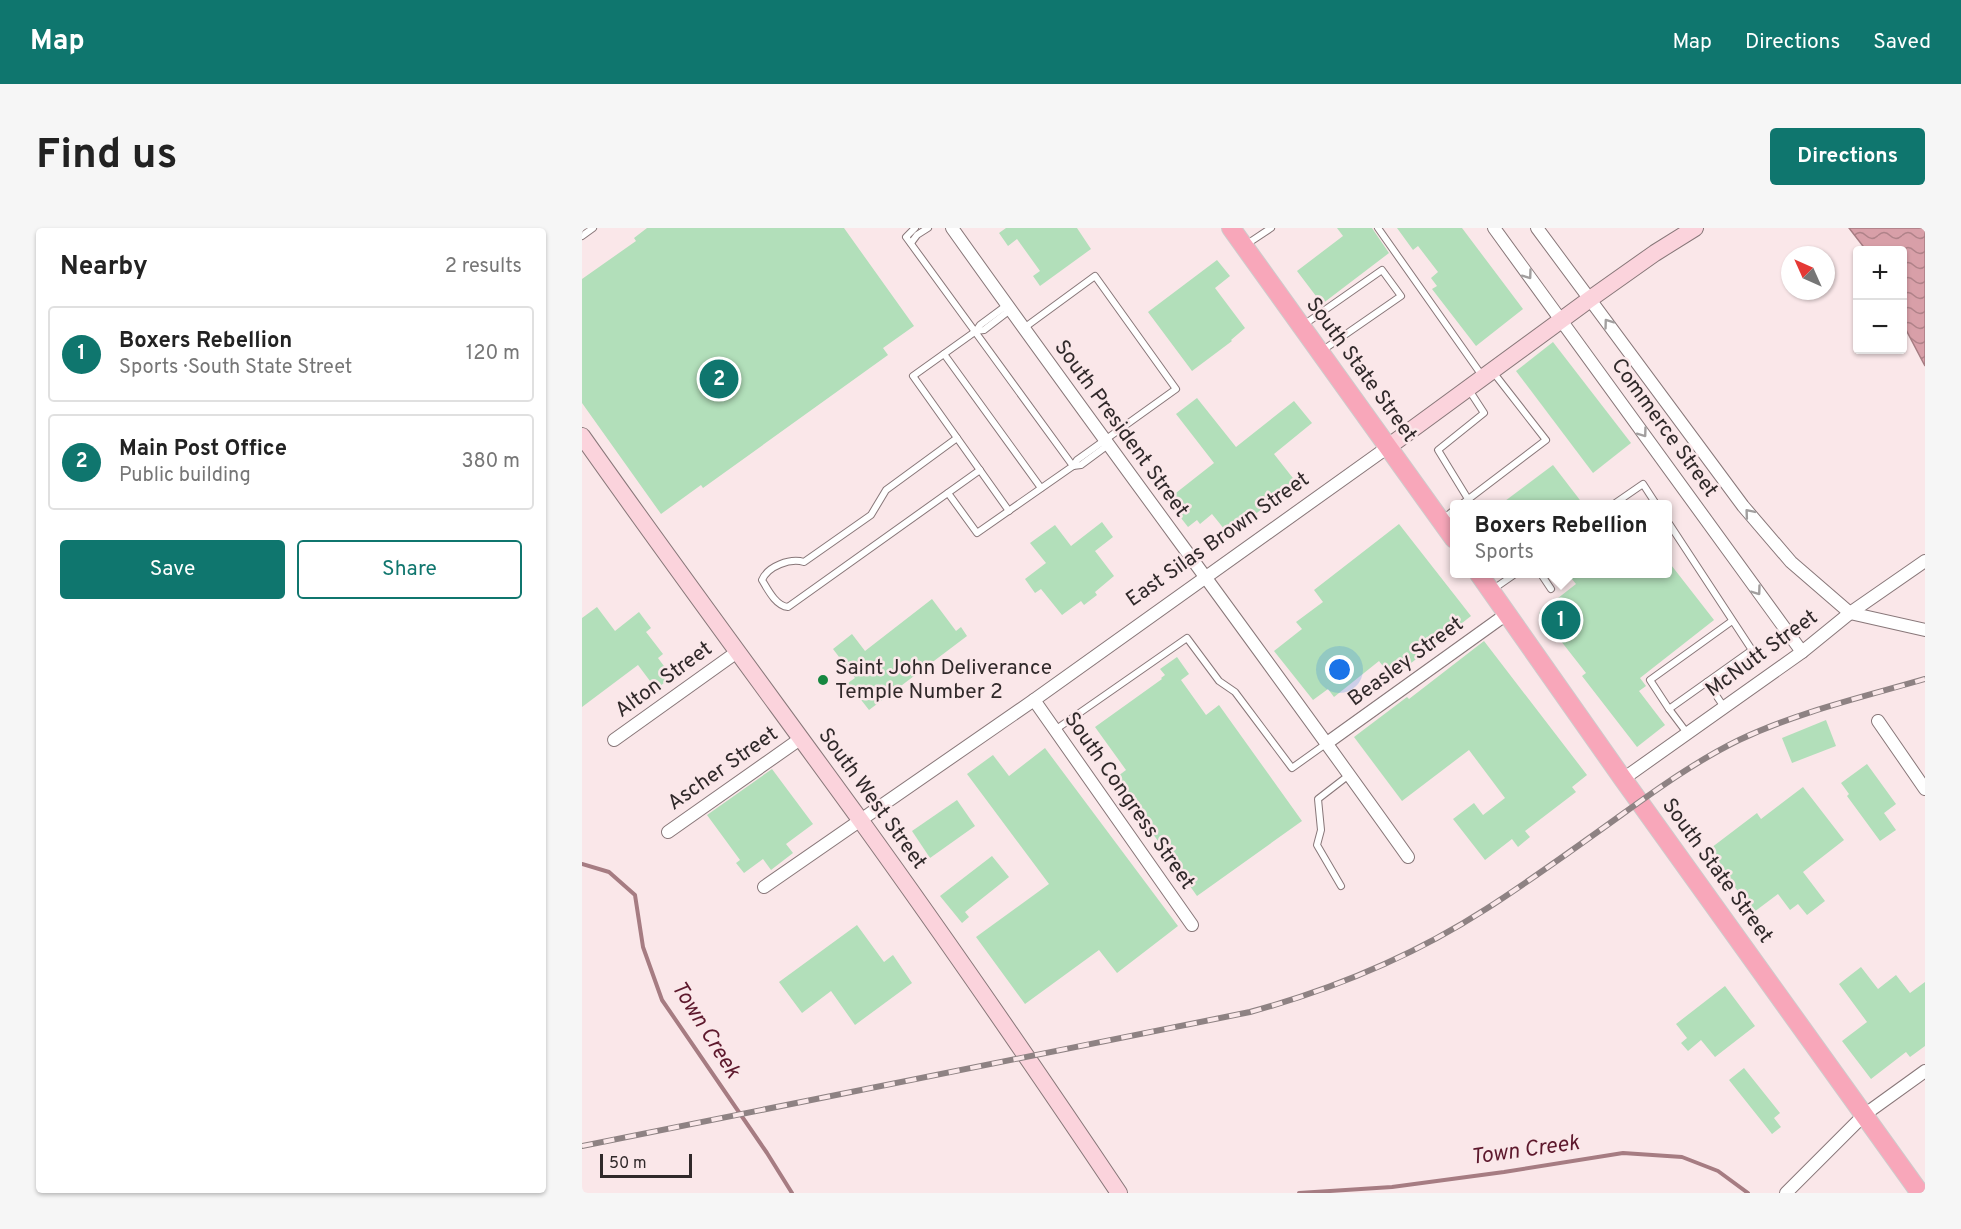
<!DOCTYPE html>
<html lang="en">
<head>
<meta charset="utf-8">
<style>
  :root { --surface:#fff; --page:#f6f6f6; --text:#222; --muted:#767676; --line:#e0e0e0; --accent:#0f766e }
  body { margin:0; font-family:Overpass,sans-serif; background:var(--page); color:var(--text) }
  .controls { position:absolute; right:18px; top:18px; display:grid; overflow:hidden; border-radius:6px; box-shadow:0 2px 4px #0004 }
  .controls button { width:54px; height:54px; display:grid; place-items:center; padding:0; border:0; border-bottom:2px solid var(--line); background:var(--surface); color:var(--text); font:30px sans-serif }
  .compass { position:absolute; left:1199px; top:18px; width:54px; height:54px; border-radius:50%; background:var(--surface); box-shadow:0 2px 4px #0004; rotate:315deg }
  .scale { position:absolute; left:18px; bottom:15px; width:92px; box-sizing:border-box; padding-left:6px; border:3px solid #30292a; border-top:0; font-size:16px; line-height:21px; white-space:nowrap; color:#30292a; -webkit-text-stroke:4px #fae7e9; paint-order:stroke }
  .you { position:absolute; left:758px; top:442px; width:21px; height:21px; margin:-15px; border:4px solid #fff; border-radius:50%; background:#1a73e8; box-shadow:0 0 0 9px #1a73e833 }
  .badge { display:grid; place-items:center; width:39px; height:39px; border-radius:50%; background:var(--accent); color:#fff; font-size:20px; font-weight:700 }
  .pin { position:absolute; translate:-50% -50%; border:3px solid #fff; box-shadow:0 2px 6px #0006 }
  .popup { position:absolute; left:868px; top:272px; width:222px; height:78px; box-sizing:border-box; display:grid; place-content:center; border-radius:6px; background:var(--surface); filter:drop-shadow(0 2px 4px #0005); font-size:20px; white-space:nowrap; color:var(--muted) }
  .popup b { font-size:22px; color:var(--text) }
  .popup::after { content:''; position:absolute; left:50%; top:100%; margin-left:-12px; border:12px solid transparent; border-top-color:var(--surface) }
  .list { margin:0; padding:0; list-style:none }
  h2 { display:flex; justify-content:space-between; align-items:center; height:78px; margin:0; padding:0 24px; font-size:26px }
  h2 small { font-size:20px; font-weight:400; color:var(--muted) }
  .list li { display:grid; grid-template-columns:39px 1fr auto; gap:18px; align-items:center; box-sizing:border-box; height:96px; margin:0 12px 12px; padding:0 12px; border:2px solid var(--line); border-radius:6px }
  .list b { display:block; font-size:22px; white-space:nowrap }
  .list p { margin:0; font-size:20px; white-space:nowrap; color:var(--muted) }
  .list em { font-size:20px; font-style:normal; color:var(--muted) }
  .actions { display:flex; gap:12px; padding:18px 24px }
  .actions a { flex:1; padding:14px 0; border:2px solid var(--accent); border-radius:6px; text-align:center; font-size:21px; color:var(--accent) }
  .actions .main { background:var(--accent); color:#fff }
  .map { position:relative; flex:none; width:1343px; height:965px; overflow:hidden; border-radius:6px }
  header { display:flex; align-items:center; gap:36px; box-sizing:border-box; height:84px; padding:0 30px; background:var(--accent); color:#fff }
  header strong { font-size:28px }
  nav { display:flex; gap:33px; margin-inline-start:auto; font-size:21px }
  .intro { display:flex; align-items:center; justify-content:space-between; box-sizing:border-box; height:144px; padding:0 36px }
  h1 { margin:0; font-size:42px }
  .button { padding:15px 27px; border-radius:6px; background:var(--accent); color:#fff; font-size:21px; font-weight:700 }
  main { display:flex; gap:36px; padding:0 36px }
  aside { flex:1; background:var(--surface); border-radius:6px; box-shadow:0 2px 4px #0004 }
  .map>svg:first-child { display:block }
  .water { fill:url(#water-waves); stroke:#a67c82; stroke-width:1.5 }
  .lines { fill:none; stroke-linecap:round; stroke-linejoin:round }
  .stream { stroke:#a67c82; stroke-width:4 }
  .building { fill:#b2dfba }
  .lane-casing { stroke:#887779; stroke-width:8 }
  .street-casing { stroke:#887779; stroke-width:14 }
  .secondary-casing { stroke:#887779; stroke-width:18 }
  .primary-casing { stroke:#cdcccc; stroke-width:20 }
  .lane { stroke:#fff; stroke-width:6 }
  .street { stroke:#fff; stroke-width:12 }
  .secondary { stroke:#fbd3dc; stroke-width:16 }
  .primary { stroke:#f8a7ba; stroke-width:18 }
  .rail-casing { stroke:#8e8283; stroke-width:6 }
  .rail { stroke:#fae7e9; stroke-width:4; stroke-dasharray:11; stroke-linecap:butt }
  .oneway { stroke:#a29f9f }
  .poi-dot { fill:#168740; stroke:#fae7e9; stroke-width:2 }
  .labels { text-anchor:middle; dominant-baseline:central; stroke-width:5; stroke-linejoin:round; paint-order:stroke }
  .street-label { font-size:21px; fill:#30292a; stroke:#fae7e9 }
  .poi-label { font-size:21px; fill:#30292a; stroke:#fae7e9; text-anchor:start }
  .water-label { font-size:22px; font-style:italic; fill:#5d182c; stroke:#fae7e9 }
</style>
</head>
<body>
<header>
<strong>Map</strong>
<nav><a>Map</a><a>Directions</a><a>Saved</a></nav>
</header>
<div class="intro"><h1>Find us</h1><a class="button">Directions</a></div>
<main>
<aside>
<h2>Nearby<small>2 results</small></h2>
<ul class="list">
<li><span class="badge">1</span><div><b>Boxers Rebellion</b><p>Sports · South State Street</p></div><em>120 m</em></li>
<li><span class="badge">2</span><div><b>Main Post Office</b><p>Public building</p></div><em>380 m</em></li>
</ul>
<div class="actions"><a class="main">Save</a><a>Share</a></div>
</aside>
<div class="map">
<svg width="1343" height="965" viewBox="0 0 1343 965">
  <defs>
    <pattern id="water-waves" width="16" height="10" patternUnits="userSpaceOnUse" patternTransform="scale(1.5)"><rect width="16" height="10" fill="#d89fa8"/><path d="M0 5q4-4 8 0t8 0" fill="none" stroke="#b08289"/></pattern>
  </defs>
  <rect width="100%" height="100%" fill="#fae7e9"/>
  <!-- water -->
  <polygon class="water" points="1267,0 1343,0 1343,138 1321,96 1320,22 1284,22"/>
  <g class="lines">
    <!-- stream -->
    <g class="stream">
      <polyline points="0,636 27,644 53,667 61,719 80,772 185,925 210,965"/>
      <polyline points="717,965 810,959 922,944 1041,925 1100,929 1136,943 1166,965"/>
    </g>
  </g>
  <!-- building -->
  <g class="building">
    <polygon points="65,0 262,0 332,98 301,120 306,127 121,260 119,257 79,286 0,175 0,51 54,13 52,10"/>
    <polygon points="424,0 495,0 509,21 458,58 451,48 458,43 435,11 426,18 417,5"/>
    <polygon points="755,0 790,0 807,25 740,76 715,43 761,8"/>
    <polygon points="815,0 880,0 941,81 894,118 850,61 855,58 849,50 856,44 836,18 831,22"/>
    <polygon points="635,32 648,48 633,60 663,100 649,112 650,113 610,143 566,84"/>
    <polygon points="971,114 1049,215 1011,245 934,143"/>
    <polygon points="615,170 654,219 712,173 730,195 692,226 714,254 647,307 630,286 618,296 615,292 606,299 585,272 632,235 594,186"/>
    <polygon points="971,237 1001,276 919,276"/>
    <polygon points="520,294 531,309 513,323 532,348 513,364 515,367 502,377 499,373 480,387 459,361 453,365 443,351 464,335 448,315 473,297 489,318"/>
    <polygon points="817,296 889,388 810,450 797,433 752,469 746,461 731,472 692,423 720,401 714,394 741,374 732,362"/>
    <polygon points="1086,333 1132,392 1058,450 1064,458 1057,463 1083,497 1055,519 1000,448 1004,445 957,385 994,356 985,345 1086,345"/>
    <polygon points="350,371 374,403 379,399 385,408 287,482 266,455 273,450 251,421 270,406 283,423"/>
    <polygon points="15,379 33,403 57,384 69,400 64,404 81,426 76,430 90,449 74,461 56,437 0,479 0,390"/>
    <polygon points="902,413 1005,547 990,559 994,564 943,603 948,609 936,619 930,611 903,632 871,591 892,575 901,587 923,570 887,522 820,573 772,509 825,469 827,471"/>
    <polygon points="595,429 607,446 599,452 624,487 637,477 720,593 615,668 532,551 544,542 513,499 580,451 579,450 583,447 578,441"/>
    <polygon points="1244,492 1254,518 1210,535 1200,510"/>
    <polygon points="463,520 596,698 535,745 517,722 443,776 394,709 467,656 385,546 411,527 427,548"/>
    <polygon points="1285,536 1314,576 1302,585 1314,602 1298,613 1265,568 1267,566 1259,555"/>
    <polygon points="190,541 231,596 204,616 211,625 189,642 181,631 162,645 154,635 158,632 125,587"/>
    <polygon points="1221,559 1262,612 1221,644 1243,673 1225,687 1216,676 1208,682 1196,666 1172,684 1125,623 1175,585 1179,591"/>
    <polygon points="375,572 393,598 348,630 330,603"/>
    <polygon points="410,628 427,649 383,684 387,689 380,695 358,668"/>
    <polygon points="275,697 302,734 311,727 330,755 273,797 249,763 220,785 197,754"/>
    <polygon points="1279,739 1296,761 1314,747 1328,765 1343,754 1343,818 1328,829 1324,824 1289,851 1260,813 1285,794 1257,756"/>
    <polygon points="1143,758 1173,798 1133,829 1119,812 1106,823 1099,815 1105,810 1094,796"/>
    <polygon points="1162,840 1198,885 1192,890 1199,899 1190,906 1147,852"/>
  </g>
  <g class="lines">
    <defs>
      <g id="lane">
        <polyline points="333,0 324,9 491,238 395,305 366,265"/>
        <polyline points="796,0 901,149"/>
        <polyline points="0,8 11,0"/>
        <polyline points="329,15 335,7 346,0"/>
        <polyline points="665,16 689,0"/>
        <polyline points="425,77 398,97 394,103 331,148 427,283"/>
        <polyline points="720,98 800,42 819,68 741,122"/>
        <polyline points="442,100 513,48 594,161 495,232 491,238"/>
        <polyline points="394,103 402,102 428,82"/>
        <polyline points="362,126 459,260"/>
        <path d="M 375,210 L 304,262 L 289,287 L 222,334 C 208,330 186,338 180,352 C 186,362 194,378 206,379 L 398,242"/>
        <polyline points="491,238 499,237 526,217"/>
        <polyline points="886,271 856,222 902,185 887,162"/>
        <polyline points="880,276 964,212 911,144"/>
        <polyline points="1032,276 1061,256 1074,276"/>
        <polyline points="860,292 872,282"/>
        <polyline points="1086,294 1170,422 1087,481 1105,505"/>
        <polyline points="959,346 969,361"/>
        <polyline points="910,362 933,346"/>
        <polyline points="1125,454 1142,479"/>
        <polyline points="1087,481 1068,452 1150,393"/>
        <polyline points="473,502 605,410 637,453 653,464 710,540 745,515"/>
        <polyline points="759,658 735,617 739,602 736,571 767,547"/>
      </g>
      <g id="street">
        <path d="M 370,0 C 520,211 676,418 826,629"/>
        <polyline points="912,0 1220,424"/>
        <polyline points="955,0 1161,278 1209,334 1268,385 1343,402"/>
        <polyline points="452,472 610,697"/>
        <polyline points="1296,493 1343,561"/>
        <polyline points="32,512 155,424"/>
        <polyline points="745,515 926,385"/>
        <polyline points="1041,551 1220,424 1268,385 1343,333"/>
        <polyline points="86,604 218,511"/>
        <polyline points="182,659 452,472 806,219"/>
        <polyline points="1204,965 1282,887 1343,843"/>
      </g>
      <g id="secondary">
        <path d="M 0,208 C 91,337 186,465 279,593 C 367,715 453,840 537,965"/>
        <polyline points="806,219 1008,71 1073,25 1113,0"/>
      </g>
      <g id="primary">
        <polyline points="649,0 872,311"/>
        <polyline points="897,346 1041,551 1338,965"/>
      </g>
    </defs>
    <!-- lane casing -->
    <use href="#lane" class="lane-casing"/>
    <!-- street casing -->
    <use href="#street" class="street-casing"/>
    <!-- secondary casing -->
    <use href="#secondary" class="secondary-casing"/>
    <!-- primary casing -->
    <use href="#primary" class="primary-casing"/>
    <!-- lane -->
    <use href="#lane" class="lane"/>
    <!-- street -->
    <use href="#street" class="street"/>
    <!-- secondary -->
    <use href="#secondary" class="secondary"/>
    <!-- primary -->
    <use href="#primary" class="primary"/>
    <defs>
      <path id="rail" d="M 0,918 L 668,784 C 752,761 831,728 904,681 C 949,652 992,621 1035,590 C 1074,562 1114,533 1157,512 C 1216,484 1281,469 1343,451"/>
    </defs>
    <!-- rail casing -->
    <use href="#rail" class="rail-casing"/>
    <!-- rail -->
    <use href="#rail" class="rail"/>
  </g>
  <!-- one-way arrows -->
  <defs><path id="oneway-chevron" d="M-2-3.5L2.5 0L-2 3.5" fill="none" stroke-width="1.6" stroke-linecap="round" stroke-linejoin="round" transform="scale(1.5)"/></defs>
  <g class="oneway">
    <use href="#oneway-chevron" transform="translate(946 47) rotate(54)"/>
    <use href="#oneway-chevron" transform="translate(1026 95) rotate(-126)"/>
    <use href="#oneway-chevron" transform="translate(1061 205) rotate(54)"/>
    <use href="#oneway-chevron" transform="translate(1167 285) rotate(-130)"/>
    <use href="#oneway-chevron" transform="translate(1175 363) rotate(54)"/>
  </g>
  <!-- markers -->
  <circle class="poi-dot" cx="241" cy="452" r="6"/>
  <g class="labels">
    <!-- street labels -->
    <g class="street-label">
      <text transform="translate(779 142) rotate(54)">South State Street</text>
      <text transform="translate(1082 200) rotate(54)">Commerce Street</text>
      <text transform="translate(539 201) rotate(54)">South President Street</text>
      <text transform="translate(636 312) rotate(-35)">East Silas Brown Street</text>
      <text transform="translate(1180 426) rotate(-36)">McNutt Street</text>
      <text transform="translate(824 434) rotate(-36)">Beasley Street</text>
      <text transform="translate(82 452) rotate(-36)">Alton Street</text>
      <text transform="translate(141 541) rotate(-35)">Ascher Street</text>
      <text transform="translate(290 571) rotate(54)">South West Street</text>
      <text transform="translate(547 573) rotate(55)">South Congress Street</text>
      <text transform="translate(1135 643) rotate(54)">South State Street</text>
    </g>
    <!-- poi labels -->
    <g class="poi-label">
      <text x="253" y="440">Saint John Deliverance<tspan x="253" dy="24">Temple Number 2</tspan></text>
    </g>
    <!-- water labels -->
    <g class="water-label">
      <text transform="translate(123 802) rotate(58)">Town Creek</text>
      <text transform="translate(943 923) rotate(-8)">Town Creek</text>
    </g>
  </g>
</svg>
<div class="controls">
<button>+</button>
<button>−</button>
</div>
<svg class="compass" viewBox="-18 -18 36 36"><path d="M0-13l5 13h-10z" fill="#e53935"/><path d="M0 13l5-13h-10z" fill="#767676"/></svg>
<div class="scale">50 m</div>
<div class="you"></div>
<div class="pin badge" style="left:979px;top:392px">1</div>
<div class="popup"><b>Boxers Rebellion</b>Sports</div>
<div class="pin badge" style="left:137px;top:151px">2</div>
</div>
</main>
</body>
</html>
